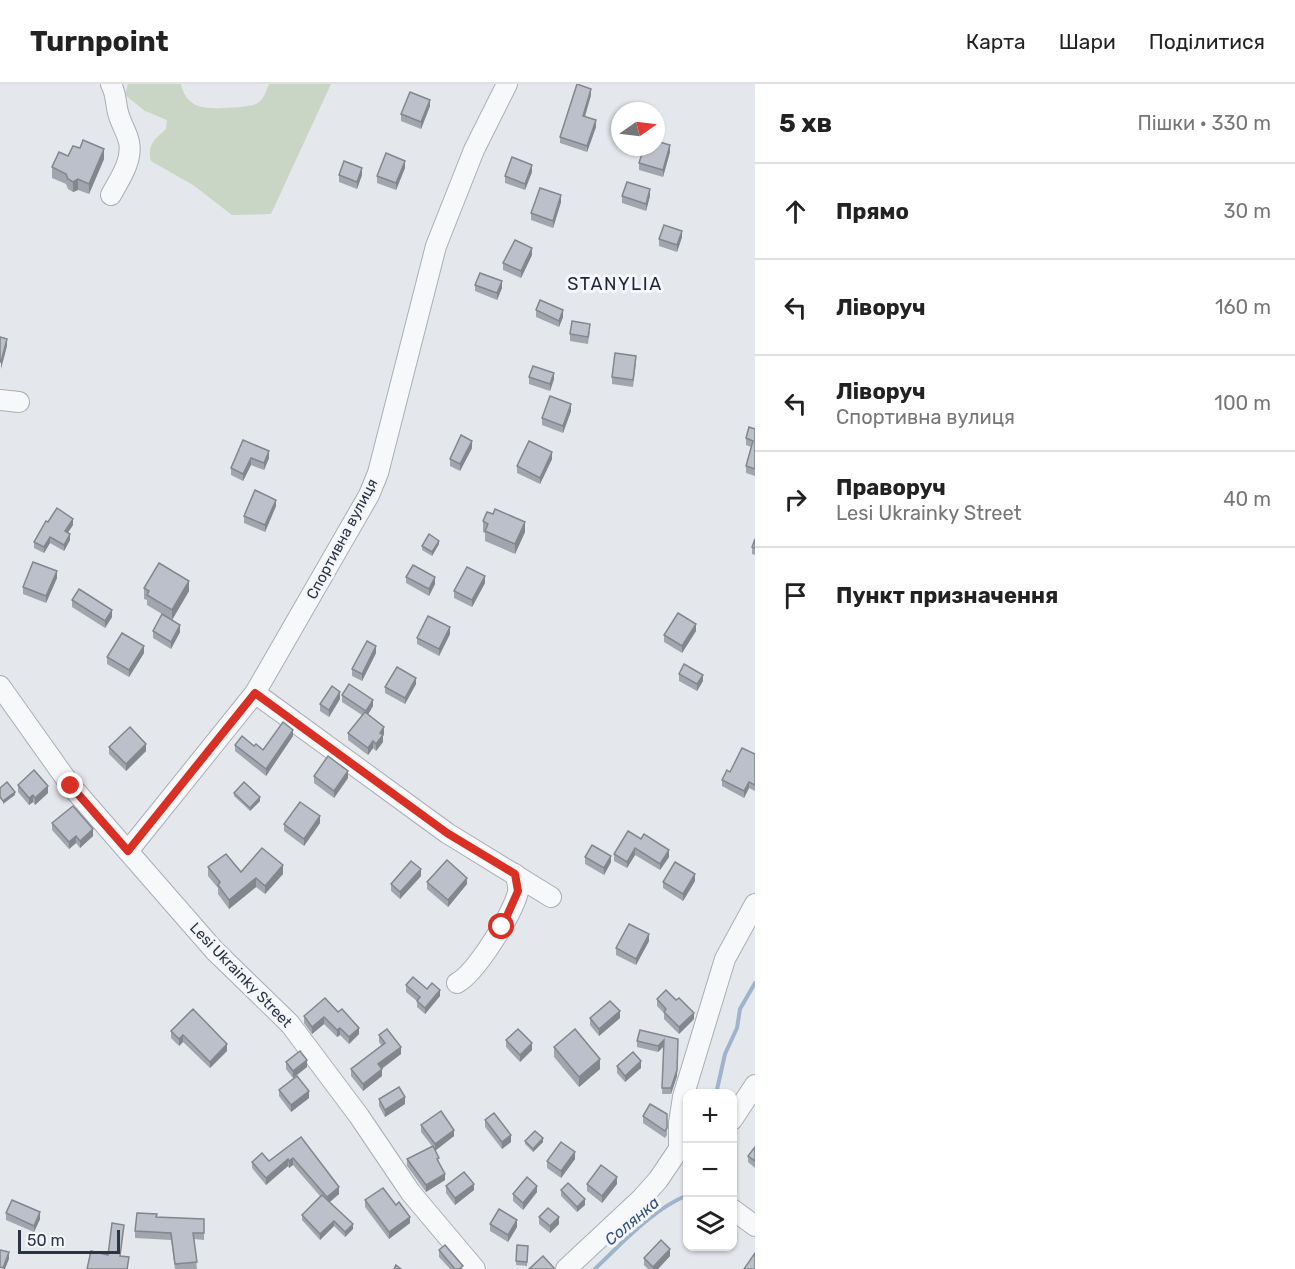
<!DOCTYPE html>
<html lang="uk">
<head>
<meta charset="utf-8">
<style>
  :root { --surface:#fff; --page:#f6f6f6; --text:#222; --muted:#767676; --line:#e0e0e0 }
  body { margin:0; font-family:Rubik,sans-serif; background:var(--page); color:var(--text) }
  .controls { position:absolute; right:18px; bottom:18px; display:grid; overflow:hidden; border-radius:12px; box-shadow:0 2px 4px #0004 }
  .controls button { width:54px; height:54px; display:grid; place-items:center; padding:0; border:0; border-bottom:2px solid var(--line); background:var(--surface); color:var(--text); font:30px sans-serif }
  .compass { position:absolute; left:611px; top:18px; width:54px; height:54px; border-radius:50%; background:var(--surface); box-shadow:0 2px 4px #0004; rotate:76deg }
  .scale { position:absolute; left:18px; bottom:15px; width:102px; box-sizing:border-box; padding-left:6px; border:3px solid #2b3445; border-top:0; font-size:16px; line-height:21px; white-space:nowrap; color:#2b3445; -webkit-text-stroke:4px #f4f6f9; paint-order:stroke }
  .stop { position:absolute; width:18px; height:18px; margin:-14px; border:4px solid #d93025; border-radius:50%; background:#fff }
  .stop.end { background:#d93025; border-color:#fff; box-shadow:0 2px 6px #0008 }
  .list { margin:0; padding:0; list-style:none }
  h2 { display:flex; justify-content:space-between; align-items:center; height:78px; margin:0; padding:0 24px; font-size:26px }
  h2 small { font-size:20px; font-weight:400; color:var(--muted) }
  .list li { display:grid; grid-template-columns:39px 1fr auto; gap:18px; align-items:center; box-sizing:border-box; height:96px; padding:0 24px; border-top:2px solid var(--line) }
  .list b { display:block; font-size:22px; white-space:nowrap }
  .list p { margin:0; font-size:20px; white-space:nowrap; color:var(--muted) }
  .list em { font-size:20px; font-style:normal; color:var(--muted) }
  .icon { flex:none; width:33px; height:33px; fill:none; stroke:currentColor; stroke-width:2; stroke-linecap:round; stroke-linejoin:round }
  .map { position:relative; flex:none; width:755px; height:1185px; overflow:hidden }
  header { display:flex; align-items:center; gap:36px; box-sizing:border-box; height:84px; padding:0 30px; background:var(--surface); border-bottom:2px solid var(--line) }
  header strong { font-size:28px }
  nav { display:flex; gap:33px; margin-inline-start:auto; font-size:21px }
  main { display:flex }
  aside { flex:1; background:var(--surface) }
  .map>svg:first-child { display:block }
  .green { fill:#c9d6c5 }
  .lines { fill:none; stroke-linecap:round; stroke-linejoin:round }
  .stream { stroke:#9fb4cc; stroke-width:4 }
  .minor-casing { stroke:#a9aeb7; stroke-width:22 }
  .minor { stroke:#f7f8fa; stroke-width:20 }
  .wall { fill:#a1a5ae }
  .shaded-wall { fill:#83868d }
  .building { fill:#bbc0ca; stroke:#83868d; stroke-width:1.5 }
  .route { stroke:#d93025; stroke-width:8 }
  .labels { text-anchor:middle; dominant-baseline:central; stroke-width:6; stroke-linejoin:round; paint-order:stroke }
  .street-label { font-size:15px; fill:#2b3445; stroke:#f4f6f9 }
  .water-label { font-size:16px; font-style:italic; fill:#34527a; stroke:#f4f6f9 }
  .quarter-label { font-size:18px; letter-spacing:1.5px; fill:#1d2536; stroke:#f4f6f9 }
</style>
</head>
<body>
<header>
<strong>Turnpoint</strong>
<nav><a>Карта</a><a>Шари</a><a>Поділитися</a></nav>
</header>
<main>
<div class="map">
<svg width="755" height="1185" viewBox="0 0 755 1185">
  <rect width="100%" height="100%" fill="#e4e7ec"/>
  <!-- green -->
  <path class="green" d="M 128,0 L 181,0 C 183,10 188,18 198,22 C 209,26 245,24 256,20 C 264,16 266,7 269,0 L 331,0 L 271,130 L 232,131 L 193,101 L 151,77 C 147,61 154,56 166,45 L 167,36 L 145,27 L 125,11 Z"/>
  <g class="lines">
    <!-- stream -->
    <g class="stream">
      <polyline points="716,1010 725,970 737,944 740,925 755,899"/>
      <path d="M 595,1185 C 621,1160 654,1124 688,1111"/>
    </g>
    <defs>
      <g id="minor">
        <path d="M 111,111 C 119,96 133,77 129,58 C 127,49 122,41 119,32 C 115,20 117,11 111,0"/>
        <polyline points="0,316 19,318"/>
        <polyline points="0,602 71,702 214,866 290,940 359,1032 411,1109 475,1185"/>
        <polyline points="255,609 447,749 551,813"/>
        <polyline points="128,767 255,609 369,411 378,389 436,162 474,66 507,0"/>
        <path d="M 457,899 C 476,889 513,829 518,808 C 519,802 517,796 515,790"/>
        <polyline points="732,1036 755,1001"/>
        <polyline points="732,1125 755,1142"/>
        <polyline points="566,1185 642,1114 658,1096 679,1065 679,1039 683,1013 725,875 755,820"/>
      </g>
    </defs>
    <!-- minor casing -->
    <use href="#minor" class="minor-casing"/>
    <!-- minor -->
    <use href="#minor" class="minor"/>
  </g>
  <!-- wall -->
  <g class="wall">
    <polygon points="591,11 585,33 596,43 587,68 560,59 560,53"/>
    <polygon points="430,22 421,45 401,37 401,30"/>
    <polygon points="670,68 663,93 639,86 639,79"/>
    <polygon points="68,72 104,75 89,110 78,106 73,108 68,105 66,100 52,94 52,83"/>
    <polygon points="405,84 396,106 377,99 377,92"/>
    <polygon points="532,88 525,106 505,99 505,92"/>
    <polygon points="339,91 362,91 357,105 339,98"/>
    <polygon points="622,112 650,112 646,127 622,119"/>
    <polygon points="561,118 553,144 531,136 531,129"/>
    <polygon points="682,153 677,168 659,162 659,155"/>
    <polygon points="532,171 521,194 503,186 503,179"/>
    <polygon points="475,201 502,204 497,216 475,207"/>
    <polygon points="536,226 563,233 559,243 536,233"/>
    <polygon points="590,247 588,260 570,257 570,250"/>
    <polygon points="636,279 633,303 612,300 612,293"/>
    <polygon points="529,293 554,295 550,307 529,300"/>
    <polygon points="571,327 563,349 542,341 542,334"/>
    <polygon points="755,345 755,392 746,389 746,382 751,363 746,361 746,354"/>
    <polygon points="243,356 269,374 264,386 251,381 243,397 231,391 231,384"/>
    <polygon points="472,364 460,387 450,382 450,375"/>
    <polygon points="552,375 540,400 517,389 517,382"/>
    <polygon points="276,422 265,448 244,439 244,432"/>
    <polygon points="483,437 525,448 515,470 485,457 485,449 483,448"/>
    <polygon points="48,438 73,441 68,448 70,456 64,467 50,459 44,469 34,464 34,458"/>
    <polygon points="755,455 755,471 752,470 752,463"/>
    <polygon points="439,460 432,472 422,466 422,462"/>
    <polygon points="406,493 435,500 429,512 406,499"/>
    <polygon points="57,494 46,519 23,510 23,503"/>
    <polygon points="485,499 472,523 454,514 454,507"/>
    <polygon points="144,504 189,507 172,536 147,521 147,516 144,515"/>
    <polygon points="72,516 112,533 105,544 72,523"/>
    <polygon points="153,547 180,548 171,565 153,554"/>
    <polygon points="696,547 682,569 664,558 664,551"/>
    <polygon points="450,550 439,572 417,560 417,554"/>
    <polygon points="144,569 129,593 107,580 107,573"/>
    <polygon points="376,569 362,597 352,592 352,585"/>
    <polygon points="679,590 703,597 697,607 679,597"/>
    <polygon points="416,600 405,620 385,609 385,603"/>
    <polygon points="342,611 373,622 368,630 384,650 383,651 383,658 376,667 373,664 368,671 348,656 348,649 362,631 342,618"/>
    <polygon points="340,615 329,633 320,627 320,620"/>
    <polygon points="293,652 266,692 235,667 235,661 263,666"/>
    <polygon points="109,663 146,667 126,687 109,670"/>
    <polygon points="755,670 755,707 749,704 744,714 722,702 722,696 730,688"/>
    <polygon points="314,692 348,694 334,714 314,699"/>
    <polygon points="18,701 48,709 35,721 33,718 29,721 18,708"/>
    <polygon points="234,709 260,717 250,727 234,712"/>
    <polygon points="52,739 93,752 80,764 76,759 69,765 52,746"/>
    <polygon points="320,739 304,762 284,747 284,740"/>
    <polygon points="628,747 669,773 660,786 635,771 627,784 614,777 614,770"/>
    <polygon points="585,773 611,778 604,791 585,780"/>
    <polygon points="208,783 241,788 283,790 265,810 256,803 229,825 218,810 218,804 208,792"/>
    <polygon points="421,792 400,815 391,807 391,800"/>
    <polygon points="695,797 683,817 663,804 663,798"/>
    <polygon points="427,798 467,800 448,823 427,805"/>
    <polygon points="649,857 636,881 616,871 616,864"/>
    <polygon points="406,901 427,905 440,912 425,930 417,923 417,917 406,908"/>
    <polygon points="325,914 359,950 349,960 340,951 337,953 324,940 312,950 304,939 304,932"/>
    <polygon points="657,915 694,935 679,950 664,935 664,929 657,922"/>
    <polygon points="590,934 620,934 599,952 590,941"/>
    <polygon points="171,947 227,960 227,967 210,984 183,958 179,962 171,954"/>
    <polygon points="379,951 401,970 382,985 382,992 363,1007 351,992 351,985 382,962 379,958"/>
    <polygon points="678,955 677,992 671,1010 662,1010 664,962 658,968 637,963 637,957"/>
    <polygon points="506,956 532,966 520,978 506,963"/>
    <polygon points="554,963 600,985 579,1003 554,973"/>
    <polygon points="286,978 307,983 293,994 286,985"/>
    <polygon points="617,982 641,984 625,998 617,989"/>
    <polygon points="279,1006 309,1014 291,1028 279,1012"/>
    <polygon points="379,1015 405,1020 385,1033 379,1022"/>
    <polygon points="667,1030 667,1051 665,1054 643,1039 643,1032"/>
    <polygon points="485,1036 511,1058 502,1065 485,1043"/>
    <polygon points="421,1041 454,1052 435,1066 445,1096 426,1108 407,1082 407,1075 432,1062 421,1048"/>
    <polygon points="301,1053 339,1110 330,1118 353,1145 345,1153 334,1142 320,1156 302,1136 302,1131 320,1112 293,1081 289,1084 288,1082 266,1101 252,1084 252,1078 269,1077"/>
    <polygon points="525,1057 543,1058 533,1068 525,1060"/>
    <polygon points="755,1063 755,1084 748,1078 748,1072"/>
    <polygon points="575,1075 561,1094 547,1084 547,1077"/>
    <polygon points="587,1100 617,1100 602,1119 587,1107"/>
    <polygon points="446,1102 474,1106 455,1121 446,1109"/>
    <polygon points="561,1106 585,1121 577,1128 561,1112"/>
    <polygon points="537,1108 523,1126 513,1117 513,1110"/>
    <polygon points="365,1116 396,1121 410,1139 389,1155 365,1123"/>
    <polygon points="6,1129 40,1135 34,1148 6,1136"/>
    <polygon points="156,1133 204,1135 204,1156 194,1155 197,1185 175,1185 171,1156 135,1154 135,1147"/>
    <polygon points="539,1133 559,1140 550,1149 539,1140"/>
    <polygon points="490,1140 517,1143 508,1158 490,1147"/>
    <polygon points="517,1161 528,1162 527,1182 516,1181"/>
    <polygon points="439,1166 463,1185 450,1185 439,1173"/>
    <polygon points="670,1172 658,1185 648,1185 644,1181 644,1174"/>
  </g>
  <!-- shaded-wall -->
  <g class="shaded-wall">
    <polygon points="591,5 591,11 583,38 583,32"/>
    <polygon points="430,16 430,22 421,45 421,38"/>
    <polygon points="596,36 596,43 587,68 587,62"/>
    <polygon points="670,61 670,68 663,93 663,86"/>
    <polygon points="104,65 104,75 89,110 89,100"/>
    <polygon points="405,77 405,84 396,106 396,99"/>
    <polygon points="532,81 532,88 525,106 525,100"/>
    <polygon points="362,84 362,91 357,105 357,98"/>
    <polygon points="78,95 78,106 73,108 73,98"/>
    <polygon points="650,105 650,112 646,127 646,120"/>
    <polygon points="561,111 561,118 553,144 553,137"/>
    <polygon points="682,147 682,153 677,168 677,161"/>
    <polygon points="532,164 532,171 521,194 521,187"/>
    <polygon points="502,197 502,204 497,216 497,209"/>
    <polygon points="563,226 563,233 559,243 559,237"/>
    <polygon points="7,255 7,262 1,285 1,278"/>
    <polygon points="554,289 554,295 550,307 550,300"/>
    <polygon points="571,320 571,327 563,349 563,342"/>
    <polygon points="472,357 472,364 460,387 460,380"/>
    <polygon points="269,367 269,374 264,386 264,379"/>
    <polygon points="552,368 552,375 540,400 540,394"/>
    <polygon points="251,374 251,381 243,397 243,390"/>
    <polygon points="276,416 276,422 265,448 265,441"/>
    <polygon points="73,435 73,441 65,453 65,447"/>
    <polygon points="525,438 525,448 515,470 515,460"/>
    <polygon points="70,450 70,456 64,467 64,461"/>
    <polygon points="50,453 50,459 44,469 44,463"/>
    <polygon points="439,457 439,460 432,472 432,468"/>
    <polygon points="57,487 57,494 46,519 46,512"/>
    <polygon points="485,492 485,499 472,523 472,516"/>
    <polygon points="435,493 435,500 429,512 429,505"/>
    <polygon points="189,497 189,507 172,536 172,526"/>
    <polygon points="112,526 112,533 105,544 105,537"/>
    <polygon points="696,540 696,547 682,569 682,562"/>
    <polygon points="180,541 180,548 171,565 171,558"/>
    <polygon points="450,543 450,550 439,572 439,565"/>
    <polygon points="144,562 144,569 129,593 129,586"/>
    <polygon points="376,562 376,569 362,597 362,590"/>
    <polygon points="703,591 703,597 697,607 697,600"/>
    <polygon points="416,594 416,600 405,620 405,614"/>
    <polygon points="340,608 340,615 329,633 329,626"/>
    <polygon points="373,616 373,622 366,634 366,627"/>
    <polygon points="384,643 384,650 380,656 380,649"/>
    <polygon points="293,646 293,652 266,692 266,685"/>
    <polygon points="383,651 383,658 376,667 376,660"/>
    <polygon points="373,657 373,664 368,671 368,664"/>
    <polygon points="146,660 146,667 126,687 126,680"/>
    <polygon points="348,687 348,694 334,714 334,707"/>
    <polygon points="749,698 749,704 744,714 744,707"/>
    <polygon points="48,702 48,709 35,721 35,714"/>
    <polygon points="15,708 15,711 3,720 3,717"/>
    <polygon points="33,711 33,718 29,721 29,714"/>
    <polygon points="260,713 260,717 250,727 250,724"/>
    <polygon points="320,732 320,739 304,762 304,755"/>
    <polygon points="93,745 93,752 80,764 80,757"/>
    <polygon points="76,752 76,759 69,765 69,758"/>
    <polygon points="635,764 635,771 627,784 627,778"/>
    <polygon points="669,766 669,773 660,786 660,780"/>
    <polygon points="611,772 611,778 604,791 604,784"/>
    <polygon points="283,781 283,790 265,810 265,802"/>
    <polygon points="421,785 421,792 400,815 400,808"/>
    <polygon points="695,790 695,797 683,817 683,810"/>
    <polygon points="256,794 256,803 229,825 229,816"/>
    <polygon points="467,794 467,800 448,823 448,816"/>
    <polygon points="649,850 649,857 636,881 636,875"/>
    <polygon points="440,906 440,912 425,930 425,924"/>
    <polygon points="620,927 620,934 599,952 599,945"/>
    <polygon points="694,929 694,935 679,950 679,943"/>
    <polygon points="324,933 324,940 312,950 312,943"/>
    <polygon points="340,944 340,951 337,953 337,946"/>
    <polygon points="359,944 359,950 349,960 349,953"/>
    <polygon points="183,951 183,958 179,962 179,955"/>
    <polygon points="678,955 677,992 671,1010 671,1004"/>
    <polygon points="664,956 664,962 658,968 658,962"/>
    <polygon points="532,959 532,966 520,978 520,971"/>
    <polygon points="227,960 227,967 210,984 210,978"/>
    <polygon points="401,963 401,970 378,987 378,980"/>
    <polygon points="600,975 600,985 579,1003 579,993"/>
    <polygon points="307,976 307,983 293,994 293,987"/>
    <polygon points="641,977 641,984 625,998 625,992"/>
    <polygon points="382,985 382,992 363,1007 363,1000"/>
    <polygon points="309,1007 309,1014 291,1028 291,1021"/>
    <polygon points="405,1013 405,1020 385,1033 385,1026"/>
    <polygon points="454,1046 454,1052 435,1067 435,1060"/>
    <polygon points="511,1051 511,1058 502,1065 502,1058"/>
    <polygon points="543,1054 543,1058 533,1068 533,1065"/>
    <polygon points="575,1068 575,1075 561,1094 561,1087"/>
    <polygon points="293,1074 293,1081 289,1084 289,1077"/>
    <polygon points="288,1075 288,1082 266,1101 266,1094"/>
    <polygon points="445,1090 445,1096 426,1108 426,1101"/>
    <polygon points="617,1093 617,1100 602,1119 602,1112"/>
    <polygon points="474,1100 474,1106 455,1121 455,1114"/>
    <polygon points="537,1102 537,1108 523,1126 523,1119"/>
    <polygon points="339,1103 339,1110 327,1120 327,1113"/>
    <polygon points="585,1115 585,1121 577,1128 577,1123"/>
    <polygon points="40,1128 40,1135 34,1148 34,1142"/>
    <polygon points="410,1133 410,1139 389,1155 389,1148"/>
    <polygon points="559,1133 559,1140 550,1149 550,1142"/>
    <polygon points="517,1136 517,1143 508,1158 508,1151"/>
    <polygon points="334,1137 334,1142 320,1156 320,1150"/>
    <polygon points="353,1140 353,1145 345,1153 345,1148"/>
    <polygon points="670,1165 670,1172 658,1185 653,1185 653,1183"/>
    <polygon points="9,1168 9,1175 5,1185 3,1185"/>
  </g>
  <!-- building -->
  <g class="building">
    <polygon points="577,0 591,5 583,32 596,36 587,62 560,53"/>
    <polygon points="410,8 430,16 421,38 401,30"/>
    <polygon points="83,56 104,65 89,100 78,95 73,98 68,95 66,90 52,83 59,68 68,72 73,62 80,64"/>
    <polygon points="656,57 670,61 663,86 639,79 644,63 656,63"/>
    <polygon points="386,69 405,77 396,99 377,92"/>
    <polygon points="512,73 532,81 525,100 505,92"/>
    <polygon points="344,77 362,84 357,98 339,91"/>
    <polygon points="627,98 650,105 646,120 622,112"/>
    <polygon points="540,104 561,111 553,137 531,129"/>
    <polygon points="664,141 682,147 677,161 659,155"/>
    <polygon points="515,156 532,164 521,187 503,179"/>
    <polygon points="480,189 502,197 497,209 475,201"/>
    <polygon points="540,216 563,226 559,237 536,226"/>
    <polygon points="572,237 590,240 588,253 570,250"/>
    <polygon points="0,253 7,255 1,278 0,278"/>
    <polygon points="615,269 636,272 633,296 612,293"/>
    <polygon points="533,282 554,289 550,300 529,293"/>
    <polygon points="550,312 571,320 563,342 542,334"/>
    <polygon points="749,343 755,345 755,385 746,382 753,357 746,354"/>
    <polygon points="461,351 472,357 460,380 450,375"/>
    <polygon points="243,356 269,367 264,379 251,374 243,390 231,384"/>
    <polygon points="529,357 552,368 540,394 517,382"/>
    <polygon points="255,406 276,416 265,441 244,432"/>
    <polygon points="57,424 73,435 65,447 70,450 64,461 50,453 44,463 34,458 46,437 48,438"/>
    <polygon points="495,425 525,438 515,460 485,447 488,440 483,437 487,428 493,430"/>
    <polygon points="429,450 439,457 432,468 422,462"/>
    <polygon points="755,455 755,464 752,463"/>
    <polygon points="33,478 57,487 46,512 23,503"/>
    <polygon points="159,479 189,497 172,526 147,511 149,507 144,504"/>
    <polygon points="413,481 435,493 429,505 406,493"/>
    <polygon points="467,483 485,492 472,516 454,507"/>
    <polygon points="79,505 112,526 105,537 72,516"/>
    <polygon points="678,529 696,540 682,562 664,551"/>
    <polygon points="162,530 180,541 171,558 153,547"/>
    <polygon points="428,532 450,543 439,565 417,554"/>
    <polygon points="122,549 144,562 129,586 107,573"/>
    <polygon points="367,557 376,562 362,590 352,585"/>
    <polygon points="684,580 703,591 697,600 679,590"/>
    <polygon points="397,583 416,594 405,614 385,603"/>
    <polygon points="349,600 373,616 366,627 342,611"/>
    <polygon points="332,602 340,608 329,626 320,620"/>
    <polygon points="365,628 384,643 380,649 383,651 376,660 373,657 368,664 348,649"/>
    <polygon points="283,638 293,646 266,685 235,661 242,652 254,662 256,660 263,666"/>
    <polygon points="130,643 146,660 126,680 109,663"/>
    <polygon points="742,664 755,670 755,701 749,698 744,707 722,696 727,686 730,688"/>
    <polygon points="328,672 348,687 334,707 314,692"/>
    <polygon points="34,686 48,702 35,714 33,711 29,714 18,701"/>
    <polygon points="7,698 15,708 3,717 0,713 0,704"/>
    <polygon points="244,698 260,713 250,724 234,709"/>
    <polygon points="300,718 320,732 304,755 284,740"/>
    <polygon points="73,722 93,745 80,757 76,752 69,758 52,739"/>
    <polygon points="628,747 641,755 644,750 669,766 660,780 635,764 627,778 614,770"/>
    <polygon points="592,761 611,772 604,784 585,773"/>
    <polygon points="262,764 283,781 265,802 256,794 229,816 218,801 220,798 208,783 226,770 241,788"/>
    <polygon points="447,776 467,794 448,816 427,798"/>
    <polygon points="411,777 421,785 400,808 391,800"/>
    <polygon points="675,778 695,790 683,810 663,798"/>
    <polygon points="629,840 649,850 636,875 616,864"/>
    <polygon points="413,893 427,905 432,899 440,906 425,924 417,917 420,913 406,901"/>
    <polygon points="666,906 676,916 679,914 694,929 679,943 664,928 666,925 657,915"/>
    <polygon points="325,914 338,928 342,925 359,944 349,953 340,944 337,946 324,933 312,943 304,932"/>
    <polygon points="610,917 620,927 599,945 590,934"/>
    <polygon points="193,925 227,960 210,978 183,951 179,955 171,947"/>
    <polygon points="387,945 401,963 378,980 382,985 363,1000 351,985 385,959 379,951"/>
    <polygon points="518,945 532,959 520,971 506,956"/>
    <polygon points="575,945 600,975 579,993 554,963"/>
    <polygon points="640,946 678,955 677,986 671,1004 662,1004 664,956 658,962 637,957"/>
    <polygon points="300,967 307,976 293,987 286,978"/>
    <polygon points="633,968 641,977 625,992 617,982"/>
    <polygon points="297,992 309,1007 291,1021 279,1006"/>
    <polygon points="399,1003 405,1013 385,1026 379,1015"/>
    <polygon points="650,1020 667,1030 667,1044 665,1047 643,1032"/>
    <polygon points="441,1027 454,1046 435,1060 421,1041"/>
    <polygon points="494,1029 511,1051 502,1058 485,1036"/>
    <polygon points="535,1047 543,1054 533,1065 525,1057"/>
    <polygon points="301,1053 339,1103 327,1113 293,1074 289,1077 288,1075 266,1094 252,1078 262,1069 269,1077"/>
    <polygon points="561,1058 575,1068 561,1087 547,1077"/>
    <polygon points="433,1062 439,1074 437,1075 445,1090 426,1101 407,1075"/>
    <polygon points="755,1063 755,1077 748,1072"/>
    <polygon points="601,1081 617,1093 602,1112 587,1100"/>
    <polygon points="464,1088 474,1100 455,1114 446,1102"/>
    <polygon points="527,1093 537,1102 523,1119 513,1110"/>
    <polygon points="568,1099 585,1115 577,1123 561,1106"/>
    <polygon points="383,1104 396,1121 399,1118 410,1133 389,1148 365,1116"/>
    <polygon points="322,1111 353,1140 345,1148 334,1137 320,1150 302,1131"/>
    <polygon points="12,1116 40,1128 34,1142 6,1129"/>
    <polygon points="548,1124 559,1133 550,1142 539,1133"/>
    <polygon points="499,1125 517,1136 508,1151 490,1140"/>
    <polygon points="137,1129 157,1130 156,1133 204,1135 204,1149 193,1149 197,1178 175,1180 171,1149 135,1147"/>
    <polygon points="112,1139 124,1141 120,1172 129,1173 127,1185 87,1185 91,1167 108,1171"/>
    <polygon points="661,1156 670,1165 653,1183 644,1174"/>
    <polygon points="445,1161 463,1182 459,1185 455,1185 439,1166"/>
    <polygon points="517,1161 528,1162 527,1178 516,1177"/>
    <polygon points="0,1166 9,1168 3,1184 0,1183"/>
    <polygon points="755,1169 755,1185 744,1185"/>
    <polygon points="543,1172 554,1184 553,1185 529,1185"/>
    <polygon points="396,1181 401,1185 394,1185"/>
  </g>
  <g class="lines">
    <!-- route -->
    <polyline class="route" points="71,702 128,767 255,609 447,749 515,790 518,807 502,843"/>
  </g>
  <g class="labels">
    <!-- street labels -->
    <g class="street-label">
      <text transform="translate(342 455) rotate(-62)">Спортивна вулиця</text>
      <text transform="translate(241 891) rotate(46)">Lesi Ukrainky Street</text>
    </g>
    <!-- water labels -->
    <g class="water-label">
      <text transform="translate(632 1137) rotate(-40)">Солянка</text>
    </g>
    <!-- quarter labels -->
    <g class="quarter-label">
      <text x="615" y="200">STANYLIA</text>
    </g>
  </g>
</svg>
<div class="controls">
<button>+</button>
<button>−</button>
<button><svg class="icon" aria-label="layers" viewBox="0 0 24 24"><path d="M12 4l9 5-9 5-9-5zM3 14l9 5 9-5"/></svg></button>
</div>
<svg class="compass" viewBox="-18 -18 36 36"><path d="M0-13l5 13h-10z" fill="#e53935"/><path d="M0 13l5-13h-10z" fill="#767676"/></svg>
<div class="scale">50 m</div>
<div class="stop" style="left:502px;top:843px"></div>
<div class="stop end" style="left:71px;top:702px"></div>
</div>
<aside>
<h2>5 хв<small>Пішки · 330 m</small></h2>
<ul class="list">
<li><svg class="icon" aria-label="ahead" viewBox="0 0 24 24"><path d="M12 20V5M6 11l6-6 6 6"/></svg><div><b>Прямо</b></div><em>30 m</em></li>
<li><svg class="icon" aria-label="left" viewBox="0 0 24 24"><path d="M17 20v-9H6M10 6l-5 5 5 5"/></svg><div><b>Ліворуч</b></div><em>160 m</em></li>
<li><svg class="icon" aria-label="left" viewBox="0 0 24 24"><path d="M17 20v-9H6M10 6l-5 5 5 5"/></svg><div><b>Ліворуч</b><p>Спортивна вулиця</p></div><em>100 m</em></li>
<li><svg class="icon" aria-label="right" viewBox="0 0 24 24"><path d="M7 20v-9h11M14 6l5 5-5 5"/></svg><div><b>Праворуч</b><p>Lesi Ukrainky Street</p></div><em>40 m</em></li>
<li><svg class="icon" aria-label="arrive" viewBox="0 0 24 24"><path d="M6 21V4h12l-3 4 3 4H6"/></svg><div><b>Пункт призначення</b></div></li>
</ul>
</aside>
</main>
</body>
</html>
